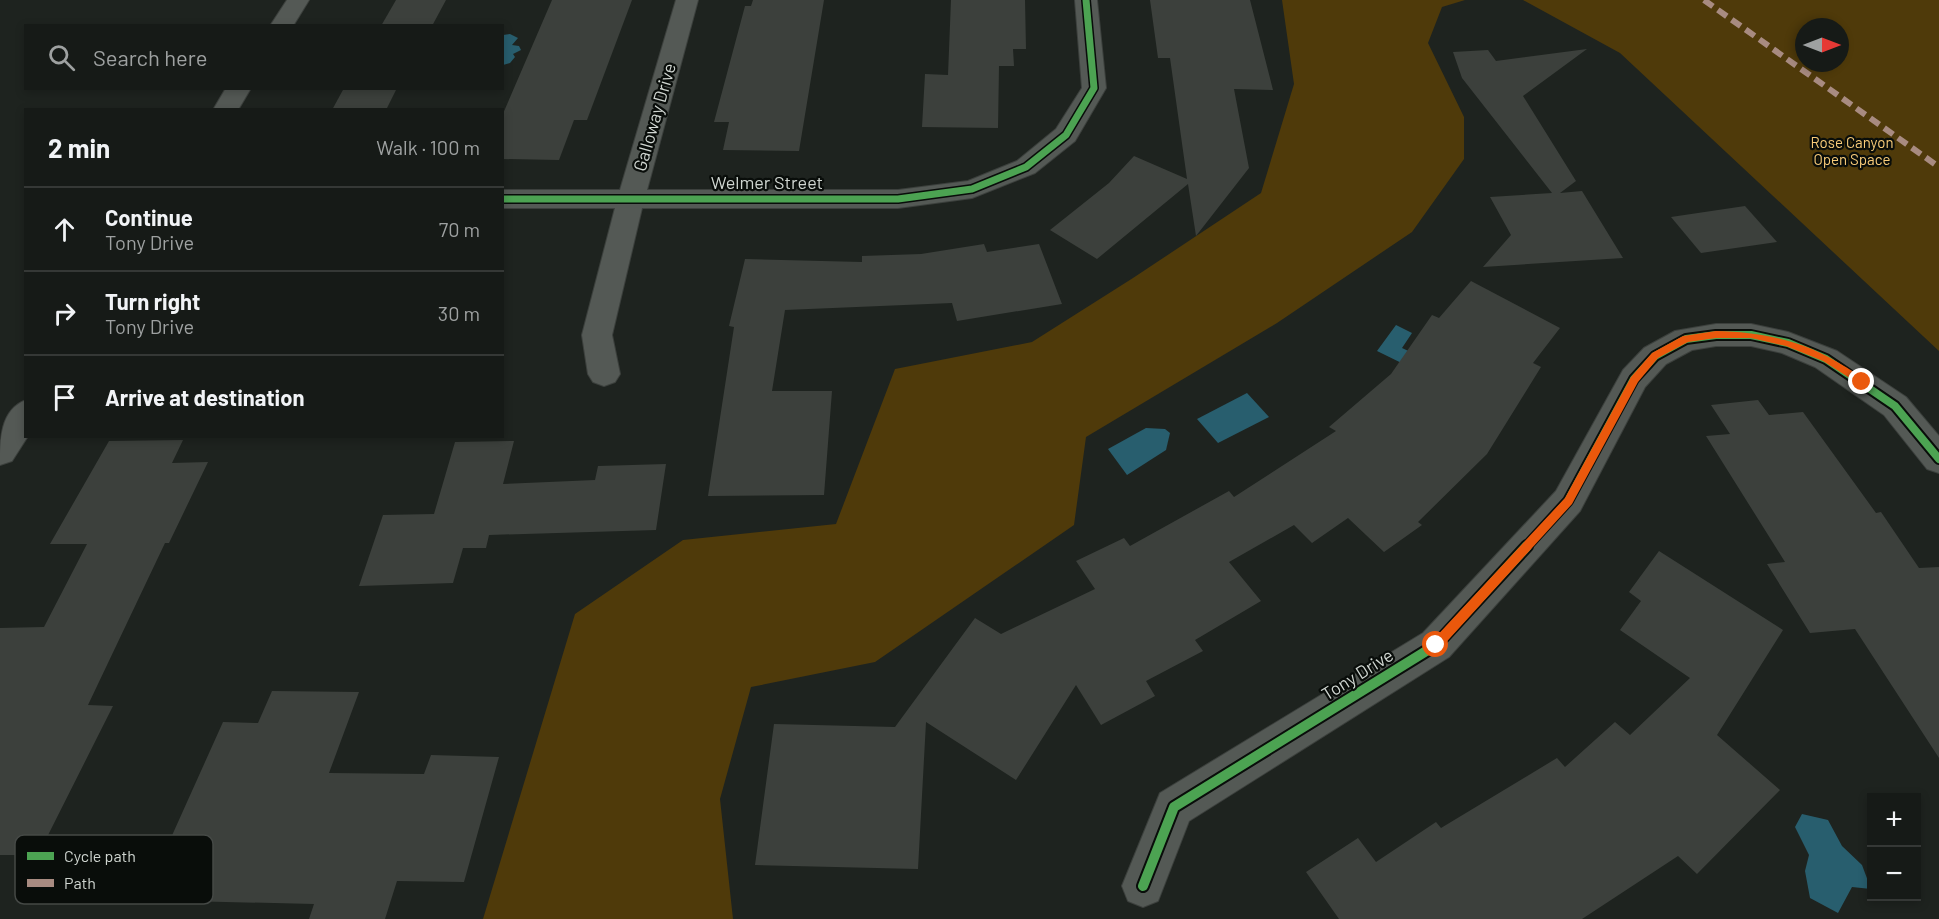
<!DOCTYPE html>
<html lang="en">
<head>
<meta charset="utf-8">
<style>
  :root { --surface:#161a17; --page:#1f2320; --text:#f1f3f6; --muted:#9ea1a1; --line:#353836 }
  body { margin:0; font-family:Barlow,sans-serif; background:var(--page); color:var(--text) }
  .controls { position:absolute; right:18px; bottom:18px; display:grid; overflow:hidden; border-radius:0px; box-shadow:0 3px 9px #0003 }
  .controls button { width:54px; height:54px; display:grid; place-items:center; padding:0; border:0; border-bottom:2px solid var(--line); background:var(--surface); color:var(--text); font:30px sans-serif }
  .compass { position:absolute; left:1795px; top:18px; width:54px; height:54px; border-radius:50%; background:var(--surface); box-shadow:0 3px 9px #0003; rotate:90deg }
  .stop { position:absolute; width:18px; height:18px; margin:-14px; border:4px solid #ea580c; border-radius:50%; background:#fff }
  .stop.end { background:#ea580c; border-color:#fff; box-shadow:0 2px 6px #0008 }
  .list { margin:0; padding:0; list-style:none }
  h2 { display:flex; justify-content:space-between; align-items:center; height:78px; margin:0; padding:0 24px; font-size:26px }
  h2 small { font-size:20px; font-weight:400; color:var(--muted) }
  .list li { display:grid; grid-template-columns:39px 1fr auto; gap:18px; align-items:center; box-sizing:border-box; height:84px; padding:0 24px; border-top:2px solid var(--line) }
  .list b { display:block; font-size:22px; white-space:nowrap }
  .list p { margin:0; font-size:20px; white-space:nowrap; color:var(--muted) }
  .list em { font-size:20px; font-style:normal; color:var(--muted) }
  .icon { flex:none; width:33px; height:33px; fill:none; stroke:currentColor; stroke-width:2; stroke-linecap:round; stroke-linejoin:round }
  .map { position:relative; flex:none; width:1939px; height:919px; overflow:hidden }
  .search { position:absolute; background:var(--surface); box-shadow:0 3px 9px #0003; left:24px; top:24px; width:480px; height:66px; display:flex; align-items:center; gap:15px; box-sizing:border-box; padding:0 21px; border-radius:0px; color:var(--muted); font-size:22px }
  .panel { position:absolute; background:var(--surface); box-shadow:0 3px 9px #0003; left:24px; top:108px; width:480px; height:330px; border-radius:0px }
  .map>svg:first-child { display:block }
  .green { fill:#4f3a0a; fill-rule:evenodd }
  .water { fill:#285e6e }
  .building { fill:#3c403c }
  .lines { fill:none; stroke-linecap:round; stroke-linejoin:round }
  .street-casing { stroke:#3c403d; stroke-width:2 }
  .street { fill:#545955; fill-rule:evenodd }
  .quiet { stroke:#a88b81; stroke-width:6; stroke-dasharray:11 6; stroke-linecap:butt }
  .cycleway-far2-casing { stroke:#090d0a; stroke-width:10 }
  .cycleway-far1-casing { stroke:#090d0a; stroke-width:12 }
  .cycleway-casing { stroke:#090d0a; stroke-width:14 }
  .cycleway-far2 { stroke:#4ca352; stroke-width:7 }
  .cycleway-far1 { stroke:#4ca352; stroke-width:8 }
  .cycleway { stroke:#4ca352; stroke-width:10 }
  .route { fill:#ea580c }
  .labels { text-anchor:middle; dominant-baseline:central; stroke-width:4.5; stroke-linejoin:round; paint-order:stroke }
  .far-park-label { font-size:15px; fill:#f9cc79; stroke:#090d0a }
  .street-label { font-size:18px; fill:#d0d6d1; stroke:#090d0a }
  .key { fill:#090d0a; stroke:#454946; stroke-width:1.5 }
  .key-label { font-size:16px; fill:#d0d6d1 }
</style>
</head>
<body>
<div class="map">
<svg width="1939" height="919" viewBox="0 0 1939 919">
  <rect width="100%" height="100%" fill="#1e231f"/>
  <!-- green -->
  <g class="green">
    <polygon points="1282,0 1465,0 1442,7 1428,43 1464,117 1464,159 1412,232 1277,323 1086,437 1074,525 875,662 751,687 720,799 733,919 483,919 575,614 683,540 836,524 895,369 1032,342 1133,278 1261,193 1294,84"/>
    <path d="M 1523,0 L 1939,0 L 1939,351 L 1620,53 ZM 1804,27 L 1840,27 L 1840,63 L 1804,63 Z"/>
  </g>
  <!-- water -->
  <g class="water">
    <polygon points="510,34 518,38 512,45 519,46 521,50 513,54 515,57 510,63 503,65 503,35"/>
    <polygon points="1396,325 1412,333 1402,348 1432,362 1424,374 1377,351"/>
    <polygon points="1247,393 1269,417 1218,443 1197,419"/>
    <polygon points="1146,428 1165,429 1170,433 1166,450 1127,475 1108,449"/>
    <polygon points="1802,814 1828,820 1842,846 1862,865 1871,889 1852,887 1838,913 1810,898 1805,871 1809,855 1795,827"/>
  </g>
  <!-- building -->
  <g class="building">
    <polygon points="396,0 446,0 432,26 381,26"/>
    <polygon points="552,0 632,0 587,120 574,120 559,160 502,159 502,116"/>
    <polygon points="753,0 824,0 799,151 723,150 729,122 714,122 745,6 751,6"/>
    <polygon points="951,0 1025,0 1026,49 1013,49 1014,66 999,66 998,128 922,127 925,74 948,75"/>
    <polygon points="1150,0 1250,0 1273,90 1234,89 1249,168 1196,236 1188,184 1097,259 1050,230 1109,183 1134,156 1187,179 1170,58 1158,58"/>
    <polygon points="1587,49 1523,96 1576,181 1560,193 1582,191 1623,258 1483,267 1511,235 1490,197 1552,193 1462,78 1453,52 1488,50 1496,61"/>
    <polygon points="344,88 397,88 386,110 332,110"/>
    <polygon points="1745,206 1777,242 1701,253 1671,217"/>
    <polygon points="984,244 987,252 1039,244 1062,304 957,321 952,303 785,310 772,391 832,391 824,495 708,496 734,327 729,326 745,259 862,262 862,256 921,254"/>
    <polygon points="1471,281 1560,328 1533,363 1541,367 1487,454 1418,522 1422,525 1384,552 1348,518 1312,543 1294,525 1229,562 1261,601 1195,640 1203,651 1146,681 1155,696 1101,725 1076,685 1016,780 926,722 918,869 755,865 774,724 895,727 975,618 1001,634 1095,589 1076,561 1124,538 1130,546 1229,491 1234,497 1336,431 1329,427 1391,374 1432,315 1439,318"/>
    <polygon points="1758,400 1769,415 1803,412 1876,513 1881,512 1919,568 1939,567 1939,758 1855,629 1810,633 1767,564 1785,562 1706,436 1730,434 1711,405"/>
    <polygon points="183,440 172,463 208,462 169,543 165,543 88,705 113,706 38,855 0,855 0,628 44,627 87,544 50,544 109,441"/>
    <polygon points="514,441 503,484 595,480 598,466 666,464 656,530 489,535 486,548 463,548 453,583 359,586 383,515 434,514 455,442"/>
    <polygon points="1659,551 1783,630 1717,735 1780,790 1697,874 1678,856 1582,919 1339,919 1306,872 1358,838 1376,862 1436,822 1441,828 1557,758 1565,767 1615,722 1630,735 1690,678 1620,630 1641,601 1629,592"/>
    <polygon points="272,691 359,692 329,773 424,774 431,755 499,757 464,882 397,881 385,919 309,919 314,904 143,900 223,722 258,723"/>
  </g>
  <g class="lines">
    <defs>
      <g id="street">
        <polygon points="287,0 309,0 293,26 270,26"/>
        <polygon points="676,0 698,0 647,190 898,190 968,181 1017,161 1056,129 1082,88 1075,0 1097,0 1106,88 1075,141 1035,173 972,198 898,208 642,208 612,335 620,374 615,382 604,386 593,382 588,374 582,335 615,208 502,208 502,190 620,190"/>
        <polygon points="226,88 251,88 238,110 213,110"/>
        <polygon points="1716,324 1751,324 1788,332 1837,351 1906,397 1939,436 1939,473 1927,469 1884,415 1815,367 1782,353 1751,346 1716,346 1692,350 1666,364 1645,387 1580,511 1449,657 1189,821 1158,901 1143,907 1128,901 1122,886 1160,793 1423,633 1556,491 1623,370 1644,348 1675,331"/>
        <path d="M 26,400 L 26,436 L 28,436 L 12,461 L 0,465 C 0,440 0,410 26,400 Z"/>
      </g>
    </defs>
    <!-- street casing -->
    <use href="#street" class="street-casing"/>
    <!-- street -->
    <use href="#street" class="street"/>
    <!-- quiet -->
    <polyline class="quiet" points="1704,0 1939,167"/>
    <defs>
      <polyline id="cycleway-far2" points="502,199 898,199 972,189 1026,167 1066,135 1094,88 1086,0"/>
      <polyline id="cycleway-far1" points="1526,547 1568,501 1634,379 1655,356 1686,339 1716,335 1751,335 1788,343 1826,359 1895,406 1939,459"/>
      <polyline id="cycleway" points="1143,886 1174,807 1436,645 1527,546"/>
    </defs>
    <!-- cycleway-far2 casing -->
    <use href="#cycleway-far2" class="cycleway-far2-casing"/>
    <!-- cycleway-far1 casing -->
    <use href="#cycleway-far1" class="cycleway-far1-casing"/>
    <!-- cycleway casing -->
    <use href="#cycleway" class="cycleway-casing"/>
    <!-- cycleway-far2 -->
    <use href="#cycleway-far2" class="cycleway-far2"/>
    <!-- cycleway-far1 -->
    <use href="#cycleway-far1" class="cycleway-far1"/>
    <!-- cycleway -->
    <use href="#cycleway" class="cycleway"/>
  </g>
  <!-- route -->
  <path class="route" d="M 1716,331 C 1763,332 1805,341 1844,366 C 1852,371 1861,375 1867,382 L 1862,385 L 1859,384 L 1823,361 L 1786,346 L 1751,338 L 1716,338 L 1688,342 L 1658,358 L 1638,382 L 1572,504 L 1440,649 L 1432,649 L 1432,641 L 1565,498 L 1631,377 L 1652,353 L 1683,336 Z"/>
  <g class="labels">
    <!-- far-park labels -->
    <g class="far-park-label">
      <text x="1852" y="142">Rose Canyon<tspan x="1852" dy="17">Open Space</tspan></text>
    </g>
    <!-- street labels -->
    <g class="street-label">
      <text transform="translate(654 117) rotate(-74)">Galloway Drive</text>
      <text x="767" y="182">Welmer Street</text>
      <text transform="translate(1357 674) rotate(-32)">Tony Drive</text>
    </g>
  </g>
  <!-- legend -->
  <rect x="15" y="835" width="198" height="69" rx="9" class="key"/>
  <rect x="27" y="852" width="27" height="8" fill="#4ca352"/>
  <rect x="27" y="879" width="27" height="8" fill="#a88b81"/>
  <g class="key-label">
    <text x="64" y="862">Cycle path</text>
    <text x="64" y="889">Path</text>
  </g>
</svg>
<div class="controls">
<button>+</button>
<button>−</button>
</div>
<svg class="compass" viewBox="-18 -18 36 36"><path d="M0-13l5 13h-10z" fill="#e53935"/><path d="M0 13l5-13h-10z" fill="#9ea1a1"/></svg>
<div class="stop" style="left:1436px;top:645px"></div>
<div class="stop end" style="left:1862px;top:382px"></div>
<div class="search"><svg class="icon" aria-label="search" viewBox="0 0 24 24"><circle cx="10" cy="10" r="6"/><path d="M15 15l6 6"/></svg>Search here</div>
<section class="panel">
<h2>2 min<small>Walk · 100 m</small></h2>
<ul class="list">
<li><svg class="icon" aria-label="ahead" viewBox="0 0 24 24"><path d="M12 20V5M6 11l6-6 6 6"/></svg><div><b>Continue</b><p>Tony Drive</p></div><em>70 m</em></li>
<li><svg class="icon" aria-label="right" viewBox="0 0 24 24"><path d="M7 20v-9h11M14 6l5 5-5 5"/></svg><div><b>Turn right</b><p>Tony Drive</p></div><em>30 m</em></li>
<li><svg class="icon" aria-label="arrive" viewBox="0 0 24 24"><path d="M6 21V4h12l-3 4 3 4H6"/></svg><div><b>Arrive at destination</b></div></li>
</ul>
</section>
</div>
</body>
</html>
